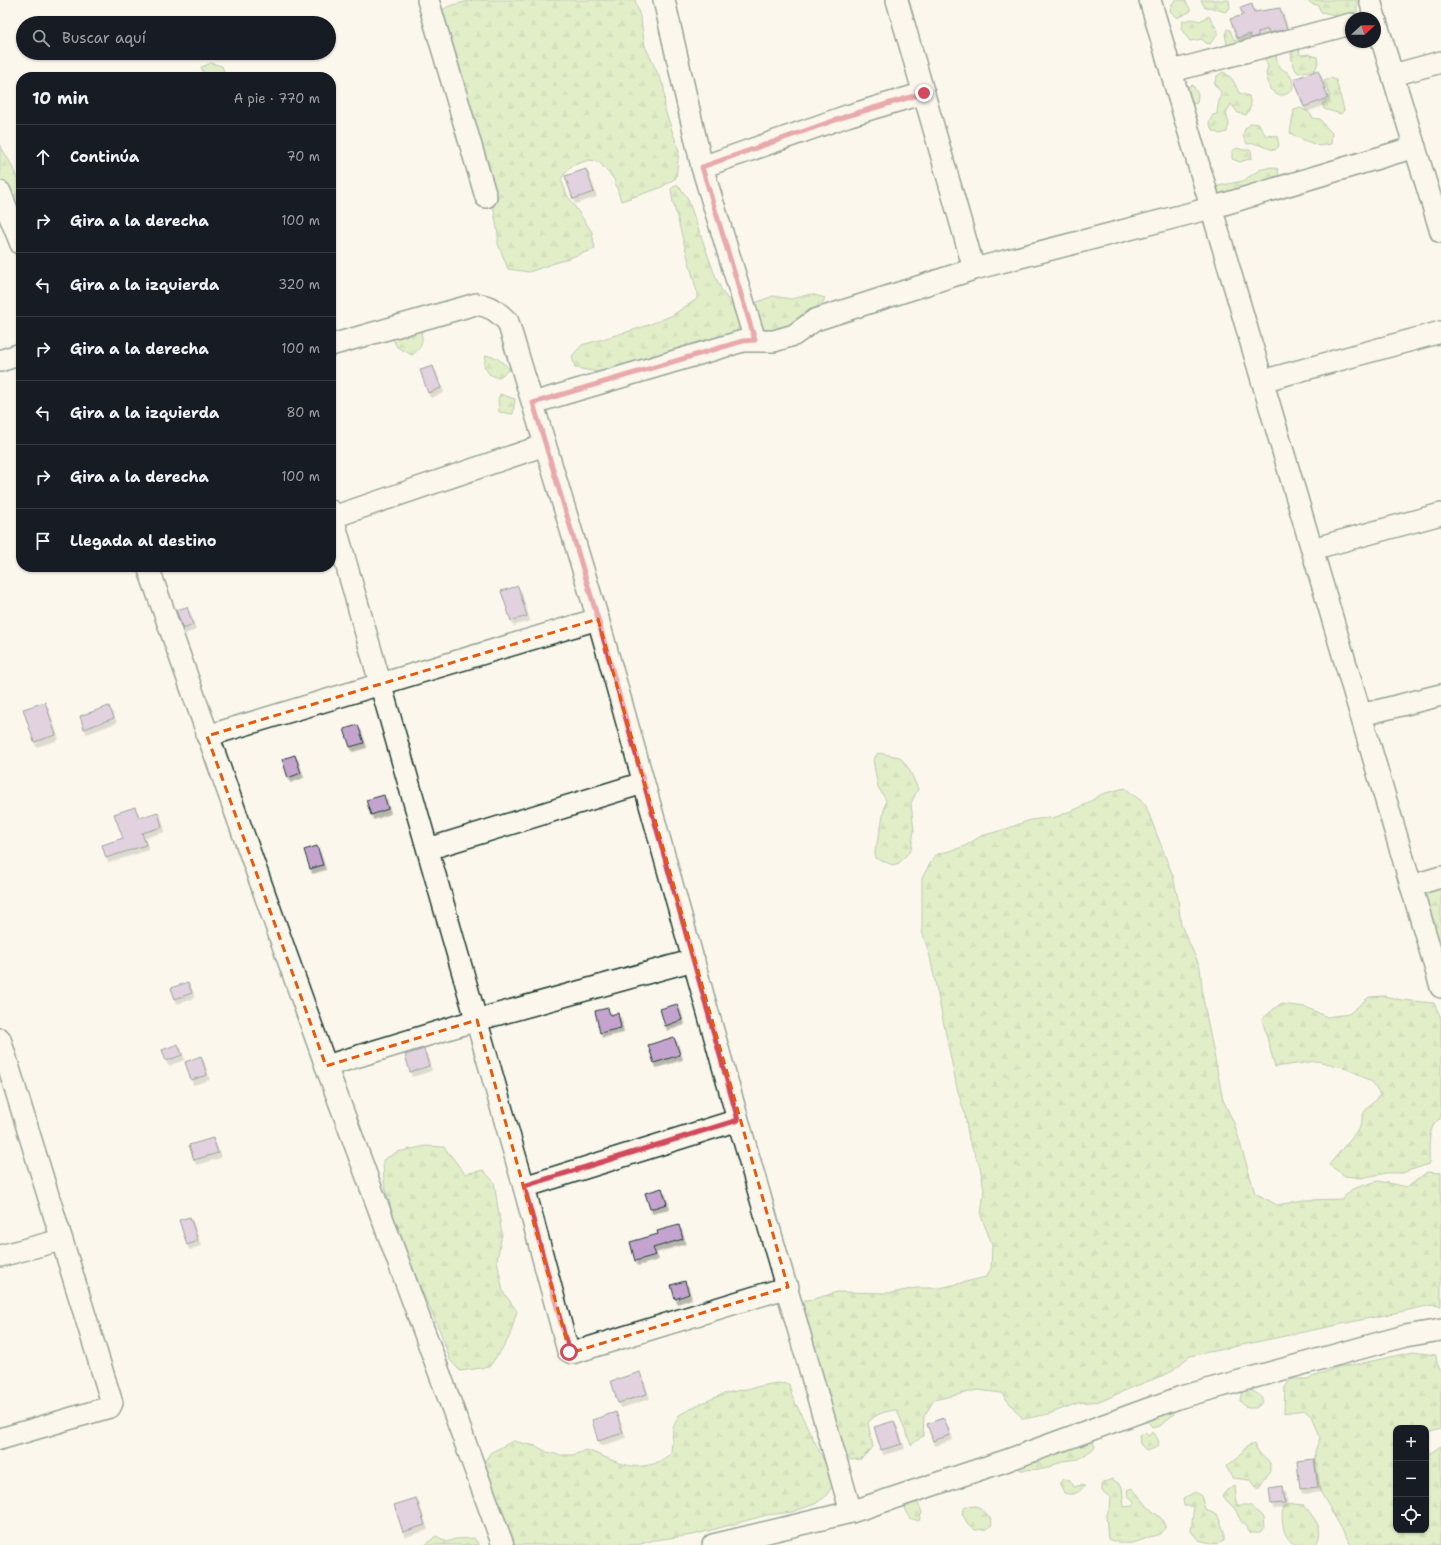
<!DOCTYPE html>
<html lang="es">
<head>
<meta charset="utf-8">
<style>
  :root { --surface:#171b24; --page:#242831; --text:#f1f3f6; --muted:#9ea1a6; --line:#363941 }
  body { margin:0; font-family:"Shantell Sans",sans-serif; background:var(--page); color:var(--text) }
  .controls { position:absolute; right:12px; bottom:12px; display:grid; overflow:hidden; border-radius:8px; box-shadow:0 1px 3px #0004 }
  .controls button { width:36px; height:36px; display:grid; place-items:center; padding:0; border:0; border-bottom:1px solid var(--line); background:var(--surface); color:var(--text); font:20px sans-serif }
  .compass { position:absolute; left:1345px; top:12px; width:36px; height:36px; border-radius:50%; background:var(--surface); box-shadow:0 1px 3px #0004; rotate:69deg }
  .stop { position:absolute; width:12px; height:12px; margin:-9px; border:3px solid #d1495b; border-radius:50%; background:#fff }
  .stop.end { background:#d1495b; border-color:#fff; box-shadow:0 1px 4px #0008 }
  .list { margin:0; padding:0; list-style:none }
  h2 { display:flex; justify-content:space-between; align-items:center; height:52px; margin:0; padding:0 16px; font-size:17px }
  h2 small { font-size:13px; font-weight:400; color:var(--muted) }
  .list li { display:grid; grid-template-columns:26px 1fr auto; gap:12px; align-items:center; box-sizing:border-box; height:64px; padding:0 16px; border-top:1px solid var(--line) }
  .list b { display:block; font-size:15px; white-space:nowrap }
  .list em { font-size:13px; font-style:normal; color:var(--muted) }
  .icon { flex:none; width:22px; height:22px; fill:none; stroke:currentColor; stroke-width:2; stroke-linecap:round; stroke-linejoin:round }
  .map { position:relative; flex:none; width:1441px; height:1545px; overflow:hidden }
  .search { position:absolute; background:var(--surface); box-shadow:0 1px 3px #0004; left:16px; top:16px; width:320px; height:44px; display:flex; align-items:center; gap:10px; box-sizing:border-box; padding:0 14px; border-radius:22px; color:var(--muted); font-size:15px }
  .panel { position:absolute; background:var(--surface); box-shadow:0 1px 3px #0004; left:16px; top:72px; width:320px; height:500px; border-radius:16px }
  .map>svg:first-child { display:block }
  .forest { fill:url(#forest-firs); stroke:#709068; fill-rule:evenodd }
  .building { fill:#c4a4cf; stroke:#1f3d34; filter:url(#shadow) }
  .lines { fill:none; stroke-linecap:round; stroke-linejoin:round }
  .minor-casing { stroke:#1f3d34; stroke-width:24 }
  .minor { stroke:#fbf7ec; stroke-width:21 }
  .route { stroke:#d1495b; stroke-width:5 }
  .marked { fill:none; stroke:#e8590c; stroke-width:3; stroke-dasharray:8 5; stroke-linejoin:round }
</style>
</head>
<body>
<div class="map">
<svg width="1441" height="1545" viewBox="0 0 1441 1545">
  <defs>
    <pattern id="forest-firs" width="22" height="20" patternUnits="userSpaceOnUse"><rect width="22" height="20" fill="#c0e29b"/><path d="M5 1l3.5 6h-7zM16 11l3.5 6h-7z" fill="#a5c386"/></pattern>
    <filter id="shadow"><feDropShadow dx="2.5" dy="4.5" stdDeviation="0" flood-color="#0004"/></filter>
  </defs>
  <rect width="100%" height="100%" fill="#fbf7ec"/>
  <filter id="ink" filterUnits="userSpaceOnUse"><feTurbulence type="fractalNoise" baseFrequency=".025" numOctaves="2"/><feDisplacementMap in="SourceGraphic" scale="8" xChannelSelector="R" yChannelSelector="G"/><feConvolveMatrix kernelMatrix="1 2 1 2 8 2 1 2 1" color-interpolation-filters="sRGB"/></filter>
  <g filter="url(#ink)">
    <!-- forest -->
    <g class="forest">
      <polygon points="473,0 635,0 641,20 645,46 664,87 665,110 679,151 676,178 660,188 621,201 614,179 599,162 589,160 571,166 561,179 567,195 592,232 595,249 529,272 508,269 498,244 498,235 490,186 435,14 449,6"/>
      <polygon points="1175,0 1185,0 1191,11 1177,18 1170,11 1172,4"/>
      <polygon points="1201,0 1229,0 1230,8 1225,12 1209,7 1205,8"/>
      <polygon points="1299,0 1357,0 1357,11 1337,20 1331,14 1321,12 1318,5 1312,4 1308,1"/>
      <polygon points="1209,16 1218,31 1217,35 1210,44 1206,43 1202,39 1190,41 1181,29 1183,21 1192,19 1200,21"/>
      <polygon points="1227,29 1230,30 1234,40 1257,34 1258,37 1257,39 1228,48 1225,35"/>
      <polygon points="1295,47 1300,50 1299,53 1302,55 1308,54 1317,57 1318,63 1315,70 1298,73 1293,66 1291,54"/>
      <path d="M 1264,52 L 1276,53 C 1276,58 1278,65 1282,69 C 1283,70 1286,71 1287,72 C 1293,78 1294,84 1292,91 L 1284,95 L 1277,95 L 1270,89 L 1266,74 L 1268,66 L 1264,58 Z"/>
      <polygon points="211,63 222,66 226,77 205,77 201,67"/>
      <path d="M 1223,72 C 1233,77 1235,84 1239,93 L 1249,96 L 1251,106 L 1246,115 L 1238,113 L 1231,104 L 1226,113 L 1229,124 L 1227,132 L 1220,134 L 1212,130 L 1209,122 L 1213,115 L 1217,114 C 1217,106 1220,100 1221,92 L 1214,84 L 1217,76 Z"/>
      <polygon points="1331,78 1336,80 1344,110 1341,114 1324,109 1322,103 1329,99 1330,96 1324,81"/>
      <polygon points="1193,85 1198,95 1197,103 1190,105 1186,87"/>
      <path d="M 1300,108 C 1306,110 1310,112 1313,118 L 1320,119 L 1325,126 L 1332,133 L 1331,144 L 1319,146 L 1299,138 L 1290,133 L 1294,110 Z"/>
      <path d="M 1251,123 L 1259,124 L 1265,135 L 1277,136 L 1279,146 L 1275,150 C 1263,148 1260,142 1247,144 L 1243,136 L 1245,129 Z"/>
      <polygon points="0,145 11,164 20,185 21,208 12,203 0,184"/>
      <polygon points="1237,148 1243,150 1251,150 1252,158 1240,162 1232,159 1232,151"/>
      <polygon points="1271,167 1278,169 1279,178 1220,198 1217,192 1218,186 1243,181 1259,170"/>
      <polygon points="677,184 687,197 716,278 722,291 735,310 740,323 735,335 720,341 701,342 659,357 604,373 575,368 572,356 582,345 640,328 671,316 697,299 697,292 673,202 671,189"/>
      <polygon points="811,294 825,298 819,310 805,312 786,328 768,334 750,320 755,303 773,296 791,299"/>
      <path d="M 418,322 C 423,337 426,345 412,355 L 397,347 L 390,334 Z"/>
      <polygon points="486,355 497,358 510,369 498,378 489,374 484,366"/>
      <polygon points="500,394 515,399 513,414 499,412 498,399"/>
      <polygon points="878,753 900,757 909,769 918,789 911,803 914,831 911,850 899,863 893,865 875,858 875,851 880,831 886,800 878,787 873,760"/>
      <path d="M 1125,788 L 1145,804 L 1173,876 L 1178,899 L 1181,925 L 1200,967 L 1203,998 L 1223,1100 L 1234,1123 L 1255,1193 L 1277,1205 L 1303,1200 L 1342,1199 L 1352,1189 L 1378,1181 L 1408,1187 L 1427,1172 L 1441,1173 L 1441,1306 L 1432,1305 L 1190,1356 L 1169,1373 L 1126,1390 L 1102,1401 L 1078,1403 L 1049,1414 L 1023,1419 L 1001,1393 L 978,1390 L 934,1400 L 924,1416 L 923,1436 L 911,1445 L 897,1410 C 885,1411 875,1414 868,1423 L 873,1447 L 861,1459 L 850,1460 L 834,1438 L 798,1301 L 814,1299 L 837,1292 L 892,1293 L 916,1288 L 940,1288 L 986,1277 L 991,1269 L 992,1244 L 981,1216 L 984,1189 L 980,1167 L 969,1140 L 965,1115 L 957,1088 L 930,957 L 922,931 L 922,878 L 935,855 L 963,847 L 981,836 L 1006,829 L 1030,820 L 1056,817 L 1081,807 L 1102,794 Z"/>
      <polygon points="1441,868 1441,954 1421,944 1408,916 1405,898"/>
      <path d="M 1384,996 L 1402,1000 L 1434,1003 L 1441,1018 L 1441,1118 C 1426,1126 1430,1149 1429,1164 L 1402,1173 L 1386,1173 L 1361,1178 L 1345,1176 L 1329,1165 L 1360,1127 L 1364,1112 L 1380,1095 L 1372,1082 L 1347,1068 L 1317,1061 L 1275,1067 L 1262,1019 L 1280,1004 L 1306,1007 L 1327,1017 L 1349,1014 L 1369,997 Z"/>
      <polygon points="426,1146 444,1147 465,1174 483,1170 494,1182 502,1234 497,1260 503,1292 517,1311 510,1335 505,1345 489,1367 460,1371 450,1360 442,1336 398,1236 384,1182 383,1160 397,1152"/>
      <path d="M 1413,1352 L 1436,1355 L 1438,1369 L 1441,1371 L 1441,1429 L 1427,1433 L 1429,1454 L 1441,1446 L 1441,1545 L 1351,1545 L 1320,1491 L 1315,1463 L 1315,1451 L 1320,1438 L 1313,1418 L 1304,1410 L 1284,1413 L 1285,1387 L 1291,1379 L 1307,1379 L 1338,1367 L 1358,1364 ZM 1396,1428 L 1426,1428 L 1426,1530 L 1396,1530 Z"/>
      <path d="M 776,1383 L 789,1384 L 792,1396 L 831,1475 L 832,1487 L 825,1497 L 815,1504 L 792,1512 L 767,1515 L 693,1535 L 654,1540 L 638,1545 L 508,1545 L 483,1465 L 490,1453 L 513,1441 L 536,1446 L 547,1452 L 560,1455 L 573,1455 L 586,1450 C 606,1456 627,1471 649,1465 C 657,1464 664,1458 671,1454 L 673,1428 L 679,1415 L 702,1403 L 726,1393 Z"/>
      <polygon points="1249,1389 1261,1396 1263,1402 1256,1408 1247,1408 1240,1401 1242,1390"/>
      <path d="M 1163,1394 L 1172,1402 L 1174,1414 L 1160,1426 L 1153,1428 C 1144,1418 1143,1407 1149,1395 Z"/>
      <path d="M 1152,1432 C 1157,1437 1160,1440 1158,1447 L 1147,1451 L 1140,1444 L 1139,1435 L 1145,1433 L 1149,1436 Z"/>
      <polygon points="1089,1437 1095,1446 1093,1449 1079,1459 1062,1461 1045,1469 1021,1470 1018,1468 1015,1460 1064,1440 1073,1448 1083,1445"/>
      <polygon points="1254,1444 1260,1454 1270,1463 1270,1471 1258,1490 1251,1480 1232,1478 1226,1466 1237,1459 1246,1447"/>
      <path d="M 1063,1479 L 1070,1480 L 1074,1487 L 1081,1485 L 1085,1486 C 1078,1493 1073,1496 1064,1493 L 1059,1484 Z"/>
      <path d="M 1112,1479 L 1122,1486 L 1124,1507 L 1133,1506 L 1134,1501 L 1128,1496 L 1127,1490 L 1132,1488 L 1150,1509 L 1161,1518 L 1166,1528 C 1158,1537 1157,1534 1147,1538 C 1130,1545 1126,1545 1108,1539 L 1106,1516 L 1110,1508 L 1111,1498 L 1102,1491 L 1102,1483 Z"/>
      <polygon points="1235,1486 1237,1505 1250,1505 1263,1517 1264,1529 1258,1533 1251,1533 1241,1521 1235,1509 1222,1496 1227,1490"/>
      <polygon points="1195,1492 1201,1496 1205,1509 1218,1516 1224,1531 1224,1541 1216,1544 1198,1540 1191,1531 1194,1506 1184,1506 1183,1499"/>
      <polygon points="909,1503 918,1503 922,1512 919,1521 909,1518 904,1508"/>
      <path d="M 1292,1504 L 1304,1505 C 1313,1517 1326,1529 1316,1544 C 1311,1545 1302,1545 1297,1545 C 1282,1540 1281,1519 1283,1506 Z"/>
      <polygon points="977,1506 991,1519 992,1525 987,1529 975,1530 967,1523 962,1513 965,1507"/>
      <polygon points="436,1536 447,1542 455,1539 474,1538 479,1545 425,1545"/>
    </g>
    <!-- building -->
    <g class="building">
      <polygon points="1252,4 1254,12 1280,8 1287,29 1269,33 1268,29 1258,32 1258,36 1251,38 1250,34 1237,38 1230,19 1243,15 1240,8"/>
      <polygon points="1318,70 1328,98 1304,107 1294,79"/>
      <polygon points="586,169 594,192 573,199 565,176"/>
      <polygon points="433,366 441,388 428,393 420,370"/>
      <polygon points="518,586 527,616 511,621 501,591"/>
      <polygon points="187,607 193,625 183,629 176,610"/>
      <polygon points="45,702 56,735 34,742 23,709"/>
      <polygon points="109,706 114,718 84,729 80,716"/>
      <polygon points="358,725 364,743 350,747 344,729"/>
      <polygon points="295,755 301,773 288,778 282,759"/>
      <polygon points="384,795 388,809 371,815 366,800"/>
      <polygon points="135,807 139,818 158,812 162,827 142,833 146,845 106,858 102,845 123,838 114,814"/>
      <polygon points="317,846 323,865 310,869 304,850"/>
      <polygon points="188,982 192,993 175,999 171,988"/>
      <polygon points="677,1004 682,1020 665,1026 660,1009"/>
      <polygon points="608,1008 610,1015 618,1013 621,1028 600,1033 595,1011"/>
      <polygon points="674,1037 680,1055 654,1063 648,1045"/>
      <polygon points="178,1044 182,1055 166,1061 162,1050"/>
      <polygon points="424,1049 429,1066 410,1072 405,1055"/>
      <polygon points="201,1056 207,1075 191,1080 185,1062"/>
      <polygon points="213,1138 218,1153 194,1160 189,1145"/>
      <polygon points="662,1188 667,1204 650,1209 645,1193"/>
      <polygon points="190,1217 198,1241 187,1245 179,1220"/>
      <polygon points="679,1225 683,1239 653,1248 656,1255 635,1261 630,1242 658,1234 657,1231"/>
      <polygon points="685,1281 689,1294 675,1299 671,1285"/>
      <polygon points="640,1372 647,1394 618,1403 611,1381"/>
      <polygon points="616,1412 623,1433 598,1441 592,1420"/>
      <polygon points="944,1418 950,1435 933,1441 927,1424"/>
      <polygon points="894,1421 902,1444 881,1450 874,1427"/>
      <polygon points="1314,1459 1318,1487 1300,1489 1297,1461"/>
      <polygon points="1283,1486 1285,1503 1271,1504 1269,1488"/>
      <polygon points="416,1498 425,1525 403,1532 394,1505"/>
    </g>
    <g class="lines">
      <defs>
        <g id="minor">
          <polyline points="428,0 486,197"/>
          <polyline points="664,0 702,167 755,340"/>
          <polyline points="897,0 974,269"/>
          <polyline points="1150,0 1441,987"/>
          <polyline points="1370,0 1375,18"/>
          <polyline points="1375,18 1441,232"/>
          <polyline points="1172,71 1351,24"/>
          <polyline points="1393,75 1441,62"/>
          <polyline points="702,167 847,116 924,93"/>
          <polyline points="0,192 21,244"/>
          <path d="M 331,345 L 476,304 C 491,306 498,312 508,322 L 598,619 L 738,1120 L 851,1512"/>
          <polyline points="0,361 21,354"/>
          <polyline points="1262,381 1441,332"/>
          <polyline points="533,403 743,341 774,341 794,335 815,320 974,269 1211,208 1415,147"/>
          <polyline points="331,511 524,1187 568,1351 572,1353 788,1287"/>
          <polyline points="333,517 545,445"/>
          <polyline points="1312,549 1441,514"/>
          <polyline points="148,567 326,1066 503,1545"/>
          <polyline points="1361,715 1441,695"/>
          <polyline points="207,736 598,619"/>
          <polyline points="428,849 643,783"/>
          <polyline points="1411,886 1441,877"/>
          <polyline points="0,1039 112,1403 110,1407 0,1439"/>
          <polyline points="326,1066 477,1020 694,960"/>
          <polyline points="524,1187 738,1120"/>
          <polyline points="0,1256 61,1240"/>
          <polyline points="713,1545 851,1512 1005,1461 1181,1397 1405,1336 1441,1330"/>
        </g>
      </defs>
      <!-- minor casing -->
      <use href="#minor" class="minor-casing"/>
      <!-- minor -->
      <use href="#minor" class="minor"/>
    </g>
  </g>
  <g class="lines" filter="url(#ink)">
    <!-- route -->
    <polyline class="route" points="569,1352 524,1186 738,1120 598,619 533,403 743,341 755,340 702,167 847,116 924,93"/>
  </g>
  <!-- marked area -->
  <path d="M0 0H1441V1545H0ZM 598,619 L 788,1287 L 570,1353 L 477,1020 L 326,1066 L 207,736 Z" fill="#fbf7ec" fill-opacity=".55" fill-rule="evenodd"/>
  <path class="marked" d="M 598,619 L 788,1287 L 570,1353 L 477,1020 L 326,1066 L 207,736 Z"/>
</svg>
<div class="controls">
<button>+</button>
<button>−</button>
<button><svg class="icon" aria-label="locate" viewBox="0 0 24 24"><circle cx="12" cy="12" r="6"/><path d="M12 2v4M12 18v4M2 12h4M18 12h4"/></svg></button>
</div>
<svg class="compass" viewBox="-18 -18 36 36"><path d="M0-13l5 13h-10z" fill="#e53935"/><path d="M0 13l5-13h-10z" fill="#9ea1a6"/></svg>
<div class="stop" style="left:569px;top:1352px"></div>
<div class="stop end" style="left:924px;top:93px"></div>
<div class="search"><svg class="icon" aria-label="search" viewBox="0 0 24 24"><circle cx="10" cy="10" r="6"/><path d="M15 15l6 6"/></svg>Buscar aquí</div>
<section class="panel">
<h2>10 min<small>A pie · 770 m</small></h2>
<ul class="list">
<li><svg class="icon" aria-label="ahead" viewBox="0 0 24 24"><path d="M12 20V5M6 11l6-6 6 6"/></svg><div><b>Continúa</b></div><em>70 m</em></li>
<li><svg class="icon" aria-label="right" viewBox="0 0 24 24"><path d="M7 20v-9h11M14 6l5 5-5 5"/></svg><div><b>Gira a la derecha</b></div><em>100 m</em></li>
<li><svg class="icon" aria-label="left" viewBox="0 0 24 24"><path d="M17 20v-9H6M10 6l-5 5 5 5"/></svg><div><b>Gira a la izquierda</b></div><em>320 m</em></li>
<li><svg class="icon" aria-label="right" viewBox="0 0 24 24"><path d="M7 20v-9h11M14 6l5 5-5 5"/></svg><div><b>Gira a la derecha</b></div><em>100 m</em></li>
<li><svg class="icon" aria-label="left" viewBox="0 0 24 24"><path d="M17 20v-9H6M10 6l-5 5 5 5"/></svg><div><b>Gira a la izquierda</b></div><em>80 m</em></li>
<li><svg class="icon" aria-label="right" viewBox="0 0 24 24"><path d="M7 20v-9h11M14 6l5 5-5 5"/></svg><div><b>Gira a la derecha</b></div><em>100 m</em></li>
<li><svg class="icon" aria-label="arrive" viewBox="0 0 24 24"><path d="M6 21V4h12l-3 4 3 4H6"/></svg><div><b>Llegada al destino</b></div></li>
</ul>
</section>
</div>
</body>
</html>
